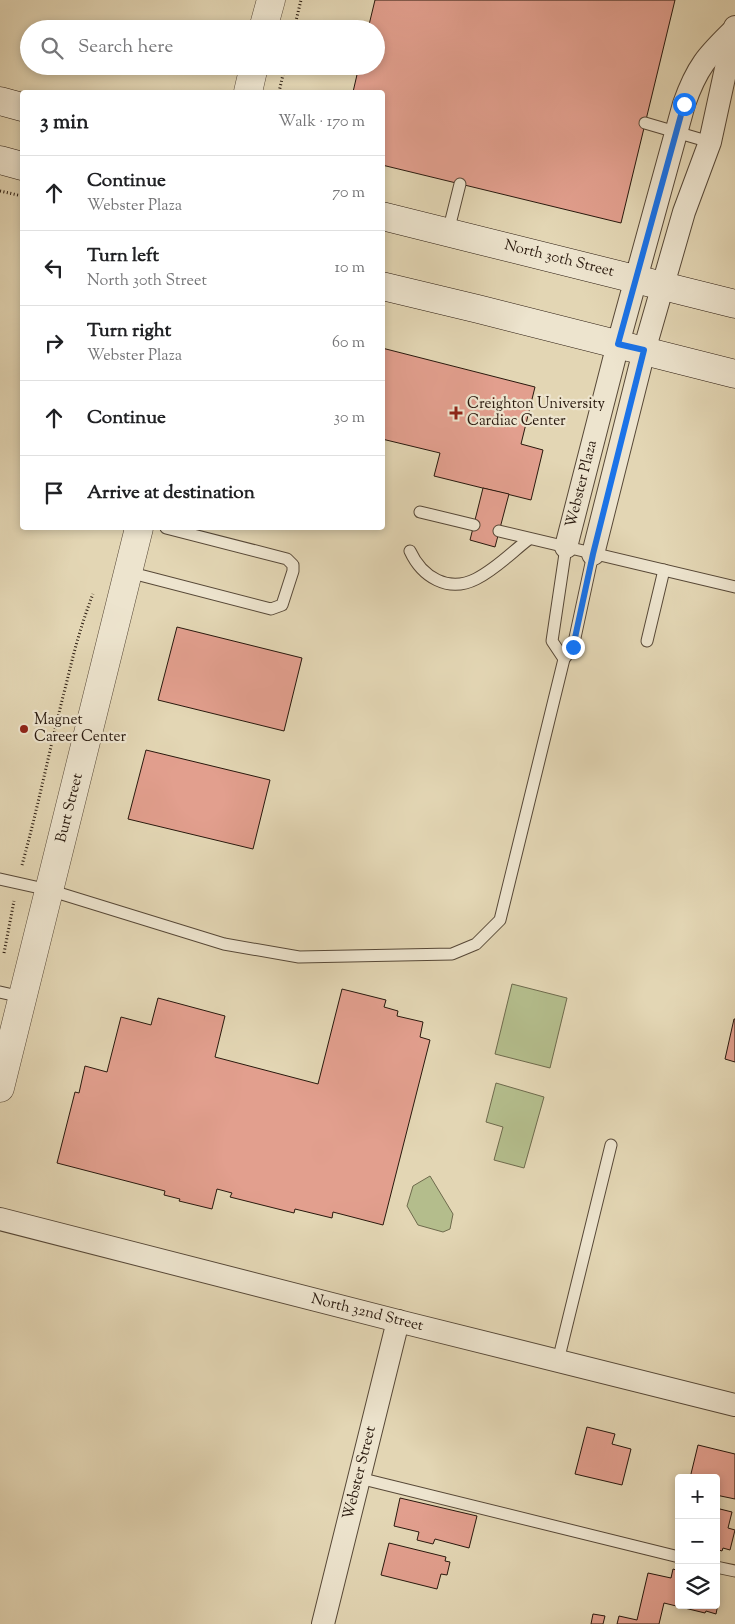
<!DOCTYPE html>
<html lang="en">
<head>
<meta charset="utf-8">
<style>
  :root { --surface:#fff; --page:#f6f6f6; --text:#202124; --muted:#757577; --line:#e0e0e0 }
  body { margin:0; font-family:"Sorts Mill Goudy",serif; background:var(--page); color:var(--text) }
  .controls { position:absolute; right:15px; bottom:15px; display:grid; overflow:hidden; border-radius:5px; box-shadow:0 2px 8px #0003 }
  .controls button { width:45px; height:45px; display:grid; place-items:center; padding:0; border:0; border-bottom:1px solid var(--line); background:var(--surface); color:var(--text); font:25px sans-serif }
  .stop { position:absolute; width:15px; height:15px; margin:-11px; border:4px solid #1a73e8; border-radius:50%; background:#fff }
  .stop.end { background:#1a73e8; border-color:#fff; box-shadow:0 1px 5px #0008 }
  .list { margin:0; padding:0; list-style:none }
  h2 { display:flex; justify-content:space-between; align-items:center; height:65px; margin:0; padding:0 20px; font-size:21px }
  h2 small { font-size:16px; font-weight:400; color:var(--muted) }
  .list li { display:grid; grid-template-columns:32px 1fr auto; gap:15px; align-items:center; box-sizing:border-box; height:75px; padding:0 20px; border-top:1px solid var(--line) }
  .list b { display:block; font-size:19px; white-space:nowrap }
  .list p { margin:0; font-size:16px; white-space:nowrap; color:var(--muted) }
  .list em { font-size:16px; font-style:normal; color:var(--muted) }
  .icon { flex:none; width:28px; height:28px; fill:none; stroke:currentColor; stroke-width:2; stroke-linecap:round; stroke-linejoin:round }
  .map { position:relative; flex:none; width:735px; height:1624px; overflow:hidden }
  .search { position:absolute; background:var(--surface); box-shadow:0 2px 8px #0003; left:20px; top:20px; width:365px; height:55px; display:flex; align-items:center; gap:12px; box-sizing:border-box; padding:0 18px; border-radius:28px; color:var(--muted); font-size:19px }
  .panel { position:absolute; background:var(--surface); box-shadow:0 2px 8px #0003; left:20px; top:90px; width:365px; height:440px; border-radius:5px }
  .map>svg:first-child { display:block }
  .green { fill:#b4bd8c; stroke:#6e6a4c }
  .building { fill:#e29f8e; stroke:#28180d }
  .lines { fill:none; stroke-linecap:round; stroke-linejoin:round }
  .service-casing { stroke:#574837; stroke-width:13 }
  .minor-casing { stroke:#574837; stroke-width:24 }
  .tertiary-casing { stroke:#574837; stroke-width:29 }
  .secondary-casing { stroke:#28180d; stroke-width:29 }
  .path { stroke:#28180d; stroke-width:3; stroke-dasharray:1 2.5; stroke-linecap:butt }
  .service { stroke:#ede4ce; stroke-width:11 }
  .minor { stroke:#ede4ce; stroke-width:22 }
  .tertiary { stroke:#ede4ce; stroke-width:28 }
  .secondary { stroke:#ede4ce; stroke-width:28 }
  .route { stroke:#1a73e8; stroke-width:6 }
  .poi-dot { fill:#8f2418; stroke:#ede4ce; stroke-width:2 }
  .labels { text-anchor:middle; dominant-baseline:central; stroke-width:4.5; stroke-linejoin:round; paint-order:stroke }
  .street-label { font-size:15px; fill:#28180d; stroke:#ede4ce }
  .poi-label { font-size:15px; fill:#28180d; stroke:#ede4ce; text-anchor:start }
</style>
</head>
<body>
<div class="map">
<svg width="735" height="1624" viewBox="0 0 735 1624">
  <rect width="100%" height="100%" fill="#e3d6b4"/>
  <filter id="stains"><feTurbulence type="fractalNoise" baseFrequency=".004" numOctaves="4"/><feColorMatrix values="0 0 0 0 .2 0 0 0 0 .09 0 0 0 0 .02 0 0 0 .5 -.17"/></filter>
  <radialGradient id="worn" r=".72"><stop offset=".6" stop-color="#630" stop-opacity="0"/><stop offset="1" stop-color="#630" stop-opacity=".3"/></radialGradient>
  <!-- green -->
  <g class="green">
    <polygon points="512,984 567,998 550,1068 495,1054"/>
    <polygon points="496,1083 544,1097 524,1168 494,1160 503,1127 486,1122"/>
    <polygon points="430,1176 453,1214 450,1229 443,1232 418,1225 407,1206 413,1186"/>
  </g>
  <!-- building -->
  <g class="building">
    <polygon points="375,0 675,0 621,223 382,165 382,92 353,92 359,66 376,66 376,29 368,29"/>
    <polygon points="382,348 535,387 521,444 543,450 531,500 434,476 440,453 382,439"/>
    <polygon points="483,488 509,494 495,547 470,540"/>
    <polygon points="177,627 302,658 284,731 158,700"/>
    <polygon points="146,750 270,780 253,849 128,819"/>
    <polygon points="342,989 386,1000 384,1007 398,1011 397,1016 423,1022 420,1037 430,1040 383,1225 333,1212 332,1218 295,1209 294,1213 230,1197 232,1193 217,1189 212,1209 179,1201 180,1199 164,1195 165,1191 57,1163 75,1092 79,1093 85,1066 107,1072 121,1017 151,1025 158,998 225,1016 215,1057 318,1084"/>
    <polygon points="734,1019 735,1019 735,1062 725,1059"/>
    <polygon points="587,1427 615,1434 612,1444 631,1449 622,1485 575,1474"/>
    <polygon points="698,1445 735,1454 735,1499 716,1495 716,1478 690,1478"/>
    <polygon points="400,1498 477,1516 469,1548 435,1539 433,1544 417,1540 419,1532 394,1526"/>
    <polygon points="716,1508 732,1512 728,1528 735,1530 730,1550 723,1548 722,1551 716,1549"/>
    <polygon points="389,1543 446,1557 445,1561 450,1562 447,1575 441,1574 437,1589 381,1575"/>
    <polygon points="673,1569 679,1571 679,1605 716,1605 716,1604 718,1604 716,1614 706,1611 705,1613 664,1603 659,1624 617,1624 619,1616 637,1620 648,1573 671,1578"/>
    <polygon points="593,1614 605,1616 603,1624 591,1624"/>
  </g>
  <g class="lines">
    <defs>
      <g id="service">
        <polyline points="645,123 710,142"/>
        <polyline points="448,232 460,184"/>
        <polyline points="420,512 474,525"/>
        <polyline points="499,531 735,587"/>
        <path d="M 410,551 C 422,577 448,593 476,579 C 496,569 512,552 529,539"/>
        <polyline points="128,572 271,609 282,605 293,571 293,565 287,559 166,528"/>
        <polyline points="647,641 664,570"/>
        <polyline points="564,659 552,641 566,547"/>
        <polyline points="0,879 49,890 224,944 299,957 452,954 476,944 500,920 564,659 573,647 593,554"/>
        <polyline points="0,992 22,997"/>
        <polyline points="558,1361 611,1145"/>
        <polyline points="359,1478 679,1557"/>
        <polyline points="716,1567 735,1571"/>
      </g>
      <g id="minor">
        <path d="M 566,547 L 618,344 L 684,104 C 697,67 707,56 735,29"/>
        <polyline points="593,554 644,351 684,212 710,142 735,27"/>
        <polyline points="0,1219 398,1321 735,1405"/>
        <polyline points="323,1624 398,1321"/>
      </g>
      <g id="tertiary">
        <polyline points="263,29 271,0"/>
        <polyline points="248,92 254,66"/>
        <polyline points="0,1088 139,528"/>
      </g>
      <g id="secondary">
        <polyline points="0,101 22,107"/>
        <polyline points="0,160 22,166"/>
        <polyline points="382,216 735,304"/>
        <polyline points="382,286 478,309 735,374"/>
      </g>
    </defs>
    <!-- service casing -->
    <use href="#service" class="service-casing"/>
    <!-- minor casing -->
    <use href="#minor" class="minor-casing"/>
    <!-- tertiary casing -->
    <use href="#tertiary" class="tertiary-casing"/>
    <!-- secondary casing -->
    <use href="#secondary" class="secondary-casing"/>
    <!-- path -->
    <g class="path">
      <polyline points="294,29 301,0"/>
      <polyline points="279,92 285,66"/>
      <polyline points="0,191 22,196"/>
      <path d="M 22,865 C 39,804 51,742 67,681 C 74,651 82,622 93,594"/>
      <polyline points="4,953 14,901"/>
    </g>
    <!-- service -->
    <use href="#service" class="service"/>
    <!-- minor -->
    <use href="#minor" class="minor"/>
    <!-- tertiary -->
    <use href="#tertiary" class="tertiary"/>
    <!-- secondary -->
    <use href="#secondary" class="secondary"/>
  </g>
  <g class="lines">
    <!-- route -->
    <polyline class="route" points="573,647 593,554 644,350 618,344 684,104"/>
  </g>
  <!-- markers -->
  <g class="poi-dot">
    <path d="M453.5 405.5h5v5h5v5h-5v5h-5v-5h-5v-5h5z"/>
    <circle cx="24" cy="729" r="5"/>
  </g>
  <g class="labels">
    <!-- street labels -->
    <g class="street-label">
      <text transform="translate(559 259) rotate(14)">North 30th Street</text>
      <text transform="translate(582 484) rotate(-76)">Webster Plaza</text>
      <text transform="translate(70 808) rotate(-76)">Burt Street</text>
      <text transform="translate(367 1313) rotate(14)">North 32nd Street</text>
      <text transform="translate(360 1473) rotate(-76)">Webster Street</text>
    </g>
    <!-- poi labels -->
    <g class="poi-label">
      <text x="467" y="404">Creighton University<tspan x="467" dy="17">Cardiac Center</tspan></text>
      <text x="34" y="720">Magnet<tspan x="34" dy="17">Career Center</tspan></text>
    </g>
  </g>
  <rect width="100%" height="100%" filter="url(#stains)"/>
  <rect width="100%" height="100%" fill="url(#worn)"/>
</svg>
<div class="controls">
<button>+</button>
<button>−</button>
<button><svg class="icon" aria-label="layers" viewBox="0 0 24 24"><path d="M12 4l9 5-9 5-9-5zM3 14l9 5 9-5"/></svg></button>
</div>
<div class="stop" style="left:684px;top:104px"></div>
<div class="stop end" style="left:573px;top:647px"></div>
<div class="search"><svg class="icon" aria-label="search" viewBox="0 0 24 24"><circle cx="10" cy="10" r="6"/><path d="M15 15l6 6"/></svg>Search here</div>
<section class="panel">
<h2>3 min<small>Walk · 170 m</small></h2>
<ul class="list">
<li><svg class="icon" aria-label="ahead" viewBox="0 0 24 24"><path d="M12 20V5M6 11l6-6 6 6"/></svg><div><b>Continue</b><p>Webster Plaza</p></div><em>70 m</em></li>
<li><svg class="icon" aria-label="left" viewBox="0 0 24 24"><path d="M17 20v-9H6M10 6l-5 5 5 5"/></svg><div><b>Turn left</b><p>North 30th Street</p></div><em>10 m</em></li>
<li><svg class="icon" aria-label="right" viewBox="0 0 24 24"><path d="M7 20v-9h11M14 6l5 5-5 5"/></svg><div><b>Turn right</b><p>Webster Plaza</p></div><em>60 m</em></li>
<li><svg class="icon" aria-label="ahead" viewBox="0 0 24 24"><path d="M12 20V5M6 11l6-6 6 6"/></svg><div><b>Continue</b></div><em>30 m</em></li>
<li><svg class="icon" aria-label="arrive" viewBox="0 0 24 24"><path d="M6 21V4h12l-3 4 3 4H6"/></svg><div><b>Arrive at destination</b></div></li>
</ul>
</section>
</div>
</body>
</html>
